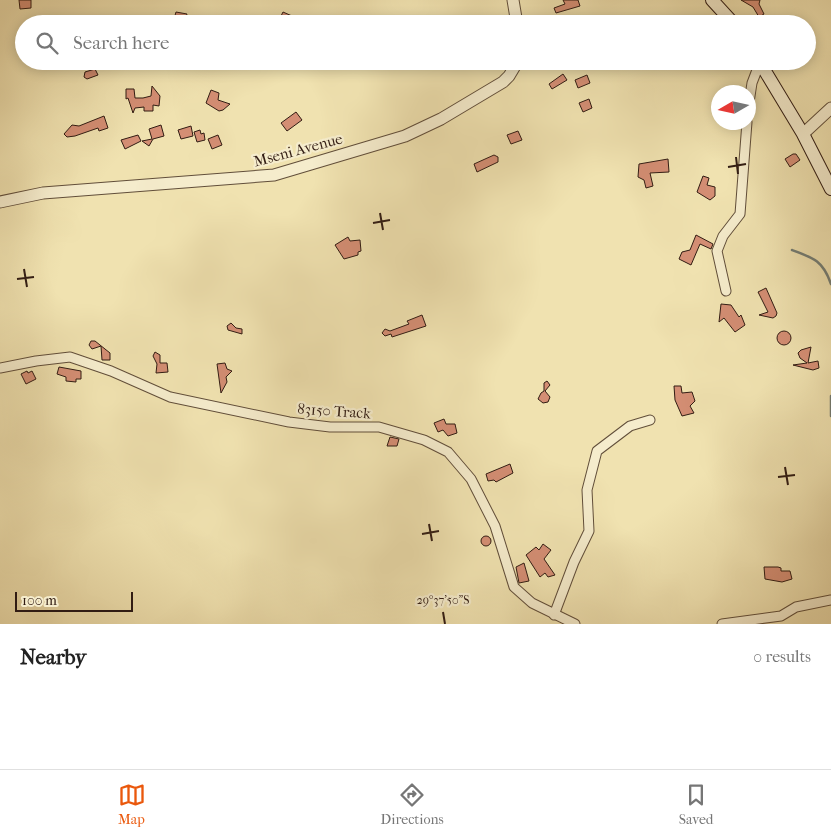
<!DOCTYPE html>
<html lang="en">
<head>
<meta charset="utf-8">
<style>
  :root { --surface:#fff; --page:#f2f2f2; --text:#222; --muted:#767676; --line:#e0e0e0; --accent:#ea580c }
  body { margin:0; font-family:"IM FELL French Canon",serif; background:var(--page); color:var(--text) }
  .compass { position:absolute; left:711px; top:85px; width:45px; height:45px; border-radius:50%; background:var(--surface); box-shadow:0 2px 12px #0003; rotate:261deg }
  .scale { position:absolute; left:15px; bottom:12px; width:118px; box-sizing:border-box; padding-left:5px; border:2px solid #311c13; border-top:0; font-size:14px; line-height:18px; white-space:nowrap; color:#311c13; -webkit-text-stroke:4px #f5eccc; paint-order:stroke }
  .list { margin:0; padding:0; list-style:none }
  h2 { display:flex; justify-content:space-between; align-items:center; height:65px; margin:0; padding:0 20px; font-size:21px }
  h2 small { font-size:16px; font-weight:400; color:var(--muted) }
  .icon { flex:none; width:28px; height:28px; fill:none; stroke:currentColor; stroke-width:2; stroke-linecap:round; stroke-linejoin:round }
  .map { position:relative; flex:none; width:831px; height:624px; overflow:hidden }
  .search { position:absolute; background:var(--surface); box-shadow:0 2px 12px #0003; left:15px; right:15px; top:15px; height:55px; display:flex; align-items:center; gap:12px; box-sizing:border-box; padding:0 18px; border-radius:28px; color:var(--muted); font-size:19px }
  .sheet { height:145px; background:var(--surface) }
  nav { display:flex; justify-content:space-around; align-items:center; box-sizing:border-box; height:70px; border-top:1px solid var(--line); background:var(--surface); font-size:14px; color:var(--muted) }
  nav a { display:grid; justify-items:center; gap:2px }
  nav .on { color:var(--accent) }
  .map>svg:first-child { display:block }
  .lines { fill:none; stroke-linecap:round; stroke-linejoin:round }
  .stream { stroke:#727c74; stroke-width:2.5 }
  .building { fill:#d48e74; stroke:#311c13 }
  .minor-casing { stroke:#614e3a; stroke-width:11 }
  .tertiary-casing { stroke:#614e3a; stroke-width:13 }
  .secondary-casing { stroke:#311c13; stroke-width:14 }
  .minor { stroke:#f5eccc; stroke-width:9 }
  .tertiary { stroke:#f5eccc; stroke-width:11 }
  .secondary { stroke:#f5eccc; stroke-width:12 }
  .ticks { fill:none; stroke:#311c13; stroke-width:2 }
  .labels { text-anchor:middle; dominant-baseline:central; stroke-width:4.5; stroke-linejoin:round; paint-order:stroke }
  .street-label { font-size:15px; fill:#311c13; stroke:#f5eccc }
  .ticks-label { font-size:12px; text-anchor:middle; fill:#311c13; stroke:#f5eccc; stroke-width:4.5; stroke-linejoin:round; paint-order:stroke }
</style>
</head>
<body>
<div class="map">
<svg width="831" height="624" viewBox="0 0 831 624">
  <rect width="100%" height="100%" fill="#f0e2b0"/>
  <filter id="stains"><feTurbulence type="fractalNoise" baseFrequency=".004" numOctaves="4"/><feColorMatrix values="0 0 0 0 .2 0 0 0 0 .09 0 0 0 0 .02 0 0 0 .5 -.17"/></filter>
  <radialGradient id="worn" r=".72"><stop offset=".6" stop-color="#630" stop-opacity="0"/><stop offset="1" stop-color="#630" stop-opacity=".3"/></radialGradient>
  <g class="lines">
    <!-- stream -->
    <g class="stream">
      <path d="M 792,250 C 814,258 823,261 831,284"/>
      <polyline points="831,396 831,416"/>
    </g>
  </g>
  <!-- building -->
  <g class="building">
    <polygon points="19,0 31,0 31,8 20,9"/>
    <polygon points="563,0 578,0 580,6 556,13 554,8 565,4"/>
    <polygon points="741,0 760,0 759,4 764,14 759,17 753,7"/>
    <polygon points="176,12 187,14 184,23 174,19"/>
    <polygon points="283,12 292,16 289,24 279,20"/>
    <polygon points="95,69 98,75 87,79 84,77 85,72"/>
    <polygon points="563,74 567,80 552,89 549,84"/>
    <polygon points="587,75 590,83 578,88 575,80"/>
    <polygon points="152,86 160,96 159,106 153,105 153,111 144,111 144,107 135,108 133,113 128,98 126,99 126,89 134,89 135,98 143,98 151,96"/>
    <polygon points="211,90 219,93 218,100 230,104 223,110 219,111 206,103"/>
    <polygon points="589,99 592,108 583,112 579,103"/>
    <polygon points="296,112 302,120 287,131 281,123"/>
    <polygon points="104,116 108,128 99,131 98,128 75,136 67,137 64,134 72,125 79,126"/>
    <polygon points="161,125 164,136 153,139 149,146 142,141 152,139 149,129"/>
    <polygon points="191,126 193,136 181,139 178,130"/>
    <polygon points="200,130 201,134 204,133 205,140 197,142 194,132"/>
    <polygon points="518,131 522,140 511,144 507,135"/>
    <polygon points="138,135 141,141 125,149 121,140"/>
    <polygon points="218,135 222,145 212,149 208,139"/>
    <polygon points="793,154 796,154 800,160 790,167 785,159"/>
    <polygon points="494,155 498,157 498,162 477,172 474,164"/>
    <polygon points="668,159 669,172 650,173 653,186 646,188 644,180 638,177 639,164"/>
    <polygon points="703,176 709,178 707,185 715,187 715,196 710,200 697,192"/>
    <polygon points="696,235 713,244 711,249 700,244 691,265 679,259 682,252 690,250"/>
    <polygon points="348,237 350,241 360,240 361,251 358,252 358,255 344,259 335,245"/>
    <polygon points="766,288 777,313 776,316 773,318 759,315 768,312 758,292"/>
    <polygon points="721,304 731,305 739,317 741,315 745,325 735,332 724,318 719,322"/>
    <polygon points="422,315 426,326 392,337 391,334 385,336 382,333 385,329 390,331 409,324 407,321"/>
    <polygon points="231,323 236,328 242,329 242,334 228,330 227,326"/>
    <circle cx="784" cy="338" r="7"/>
    <polygon points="91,341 95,341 110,353 110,360 102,360 101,346 92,349 89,345"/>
    <polygon points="811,347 808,363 818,361 819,368 813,370 793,365 807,363 800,358 798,353 801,350"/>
    <polygon points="155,352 160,355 160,363 167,363 168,372 156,373 157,364 153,356"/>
    <polygon points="225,363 227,369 232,371 226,377 227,382 221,393 217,364"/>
    <polygon points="59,367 81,371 81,379 76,379 76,382 66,381 66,377 57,374"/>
    <polygon points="27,371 28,373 32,371 36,379 26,384 21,374"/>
    <polygon points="547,381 550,385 545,391 550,397 548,402 543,403 538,399 541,393 544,391 544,383"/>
    <polygon points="674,386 681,386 682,393 692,392 695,401 690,406 694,413 682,416 675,400"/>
    <polygon points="444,419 446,424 455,424 457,433 448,436 443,430 438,432 434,423"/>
    <polygon points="390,437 399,439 397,446 387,446"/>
    <polygon points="510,464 513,473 496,482 494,480 488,481 486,474"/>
    <circle cx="486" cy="541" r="5"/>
    <polygon points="543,544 551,550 544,559 555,575 548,577 545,573 540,577 526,555 536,547 539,550"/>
    <polygon points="524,563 529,581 519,583 516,567"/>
    <polygon points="764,567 778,567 781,568 781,571 790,571 792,579 782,582 765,579"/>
  </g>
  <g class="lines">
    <defs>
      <g id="minor">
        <polyline points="748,109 752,83 760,62"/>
        <polyline points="726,291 717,251 723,236 740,214 747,122"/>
        <polyline points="0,368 36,361 70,357 111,371 170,397 289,422 330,427 379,427 424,440 448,452 471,479 495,526 514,587 532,603 575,624"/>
        <polyline points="554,615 574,562 589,531 587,490 597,451 630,426 650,420"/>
        <polyline points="722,624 781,616 796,607 831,600"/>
      </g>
      <g id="tertiary">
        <polyline points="513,0 517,24"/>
        <polyline points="803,134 831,108"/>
        <polyline points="0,202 43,193 274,175 405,136 441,119 503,82 509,76 518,61"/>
      </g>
      <g id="secondary">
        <polyline points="712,0 734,24"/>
        <polyline points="759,61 803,134 831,189"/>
      </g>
    </defs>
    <!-- minor casing -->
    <use href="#minor" class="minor-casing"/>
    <!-- tertiary casing -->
    <use href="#tertiary" class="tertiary-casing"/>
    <!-- secondary casing -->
    <use href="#secondary" class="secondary-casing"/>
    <!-- minor -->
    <use href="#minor" class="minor"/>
    <!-- tertiary -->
    <use href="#tertiary" class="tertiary"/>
    <!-- secondary -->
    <use href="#secondary" class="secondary"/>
  </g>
  <!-- ticks -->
  <path class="ticks" d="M 736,157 L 738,174M 728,167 L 746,164M 380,213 L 383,230M 373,223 L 390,220M 24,269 L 27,287M 17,279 L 34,277M 785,467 L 788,485M 778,477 L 795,475M 429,524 L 432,541M 422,534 L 439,531M 443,612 L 445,624"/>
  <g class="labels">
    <!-- street labels -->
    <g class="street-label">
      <text transform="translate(298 150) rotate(-15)">Mseni Avenue</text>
      <text transform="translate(334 411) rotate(4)">83150 Track</text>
    </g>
  </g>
  <g class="ticks-label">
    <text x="443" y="604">29°37'50"S</text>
  </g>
  <rect width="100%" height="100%" filter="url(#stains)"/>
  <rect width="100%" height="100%" fill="url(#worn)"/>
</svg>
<svg class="compass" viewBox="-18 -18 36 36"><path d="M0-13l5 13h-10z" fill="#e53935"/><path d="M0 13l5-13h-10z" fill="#767676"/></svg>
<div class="scale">100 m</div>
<div class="search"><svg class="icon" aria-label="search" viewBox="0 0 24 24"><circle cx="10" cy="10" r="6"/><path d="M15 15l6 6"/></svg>Search here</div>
</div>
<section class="sheet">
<h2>Nearby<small>0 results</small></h2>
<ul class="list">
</ul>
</section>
<nav>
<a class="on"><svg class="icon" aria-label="map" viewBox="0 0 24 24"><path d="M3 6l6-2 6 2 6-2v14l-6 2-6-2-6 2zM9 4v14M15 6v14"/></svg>Map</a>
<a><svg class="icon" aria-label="directions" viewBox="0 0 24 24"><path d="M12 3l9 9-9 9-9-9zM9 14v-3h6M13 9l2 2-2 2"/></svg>Directions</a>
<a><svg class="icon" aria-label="saved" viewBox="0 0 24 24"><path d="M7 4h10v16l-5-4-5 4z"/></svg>Saved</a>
</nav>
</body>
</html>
